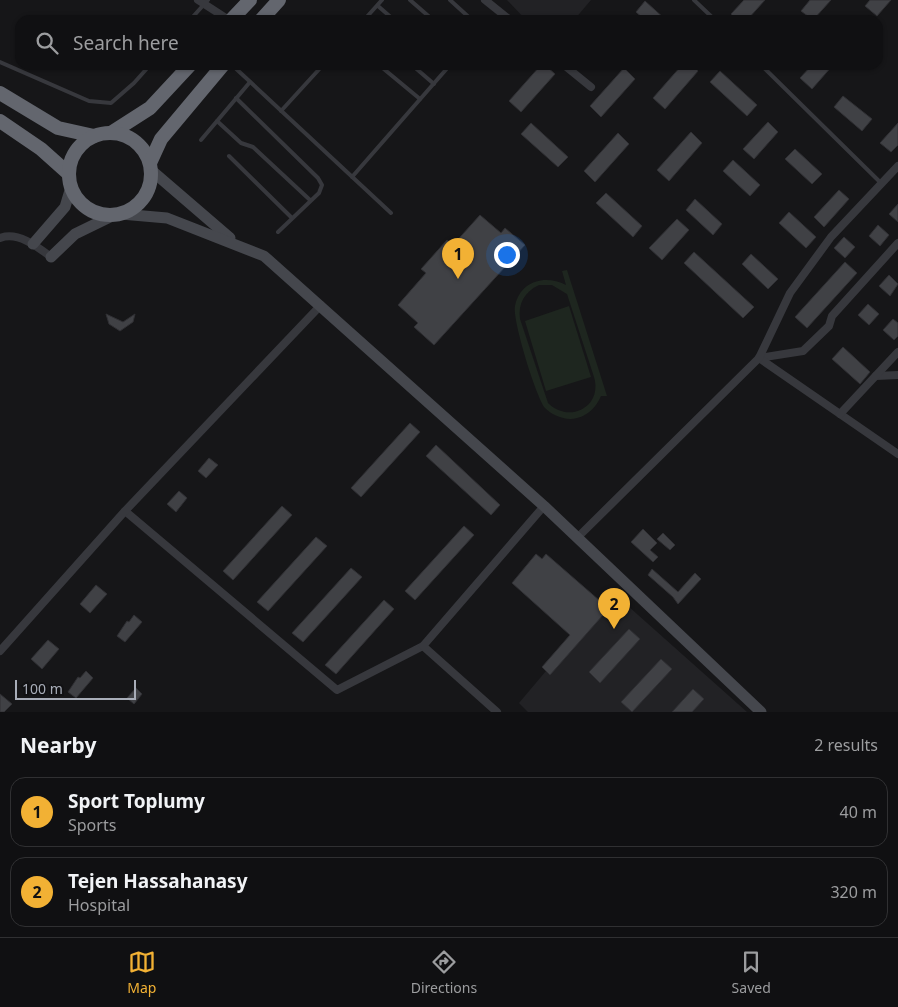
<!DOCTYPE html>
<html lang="en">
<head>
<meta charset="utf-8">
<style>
  :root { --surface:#101012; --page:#1e1e20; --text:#f1f3f6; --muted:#9c9d9f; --line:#303032; --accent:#f2b134 }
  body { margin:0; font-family:"Noto Sans",sans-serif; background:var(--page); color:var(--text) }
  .scale { position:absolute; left:15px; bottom:12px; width:121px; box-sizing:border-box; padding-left:5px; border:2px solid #a8adb8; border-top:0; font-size:14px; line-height:18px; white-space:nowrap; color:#a8adb8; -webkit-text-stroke:4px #111113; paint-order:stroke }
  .you { position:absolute; left:506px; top:254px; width:18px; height:18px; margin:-12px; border:4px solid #fff; border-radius:50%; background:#1a73e8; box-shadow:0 0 0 8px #1a73e833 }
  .badge { display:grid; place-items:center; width:32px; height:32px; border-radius:50%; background:var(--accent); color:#111; font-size:16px; font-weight:700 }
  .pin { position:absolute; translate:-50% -41px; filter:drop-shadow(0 1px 2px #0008) }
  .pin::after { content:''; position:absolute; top:26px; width:18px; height:15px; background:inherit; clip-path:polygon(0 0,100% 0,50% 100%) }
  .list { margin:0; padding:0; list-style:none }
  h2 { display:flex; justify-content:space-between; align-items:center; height:65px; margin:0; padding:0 20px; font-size:21px }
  h2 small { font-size:16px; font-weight:400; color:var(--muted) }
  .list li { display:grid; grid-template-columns:32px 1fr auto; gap:15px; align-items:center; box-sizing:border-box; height:70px; margin:0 10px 10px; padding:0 10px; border:1px solid var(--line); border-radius:15px }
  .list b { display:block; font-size:19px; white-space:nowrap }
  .list p { margin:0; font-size:16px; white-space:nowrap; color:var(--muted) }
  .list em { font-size:16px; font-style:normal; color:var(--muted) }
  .icon { flex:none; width:28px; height:28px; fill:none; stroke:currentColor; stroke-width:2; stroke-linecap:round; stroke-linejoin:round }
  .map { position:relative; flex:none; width:898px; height:712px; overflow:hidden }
  .search { position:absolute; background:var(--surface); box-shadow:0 1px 4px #0004; left:15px; right:15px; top:15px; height:55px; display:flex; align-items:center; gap:12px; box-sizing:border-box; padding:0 18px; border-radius:15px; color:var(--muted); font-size:19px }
  .sheet { height:225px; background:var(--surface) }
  nav { display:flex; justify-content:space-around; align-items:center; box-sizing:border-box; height:70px; border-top:1px solid var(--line); background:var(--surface); font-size:14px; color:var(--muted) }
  nav a { display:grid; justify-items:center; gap:2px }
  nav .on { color:var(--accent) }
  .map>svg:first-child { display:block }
  .built { fill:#222225 }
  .green { fill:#1e261f; fill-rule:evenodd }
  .building { fill:#404145; stroke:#303034 }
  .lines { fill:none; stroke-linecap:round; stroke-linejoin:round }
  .lane { stroke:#37383d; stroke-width:4 }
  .street { stroke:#37383d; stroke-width:8 }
  .secondary { stroke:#45474d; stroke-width:11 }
  .highway { stroke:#63666e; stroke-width:14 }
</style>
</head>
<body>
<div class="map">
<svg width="898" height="712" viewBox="0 0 898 712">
  <rect width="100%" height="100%" fill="#161618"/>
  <!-- built -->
  <g class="built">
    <polygon points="507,0 591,0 574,20 526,20"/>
    <polygon points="610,590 747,712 528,712 519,703 546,671 542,667"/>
  </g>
  <!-- green -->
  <g class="green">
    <path d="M 567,270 L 607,396 L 601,396 C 596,407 589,415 577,418 C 566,421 553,416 545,408 C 536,397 512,319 515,306 C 520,281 545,274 566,285 L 562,271 ZM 539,285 L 552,285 L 567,294 L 594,377 C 603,407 569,424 548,403 L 520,319 C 518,304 524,292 539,285 Z"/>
    <polygon points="569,306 591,377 546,391 525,321"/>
  </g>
  <!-- building -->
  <g class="building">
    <polygon points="744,0 765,0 747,20 737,20 731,14"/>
    <polygon points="810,0 831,0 813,20 801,11"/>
    <polygon points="870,0 891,0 877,16 865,6"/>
    <polygon points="645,1 666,20 645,20 636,12"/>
    <polygon points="541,65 545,65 555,74 521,112 509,101"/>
    <polygon points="682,65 692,65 698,71 665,109 653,98"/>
    <polygon points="812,65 833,65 812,89 800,78"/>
    <polygon points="624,68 635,79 601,117 590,106"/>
    <polygon points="720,71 757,105 747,116 710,82"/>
    <polygon points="843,96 872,119 862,131 834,107"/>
    <polygon points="768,122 778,132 754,159 743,149"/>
    <polygon points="531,123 568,157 558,167 521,134"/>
    <polygon points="898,123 898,145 891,152 880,143"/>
    <polygon points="691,132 702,143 669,181 657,170"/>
    <polygon points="618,133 629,144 595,182 584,171"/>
    <polygon points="795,149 822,174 812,184 785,159"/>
    <polygon points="733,160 760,185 750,196 723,171"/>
    <polygon points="839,190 849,199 824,227 814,217"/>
    <polygon points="606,193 642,226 633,237 596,203"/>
    <polygon points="695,199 722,224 713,235 686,210"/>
    <polygon points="898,204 898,222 889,214"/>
    <polygon points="789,212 816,237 806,248 779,223"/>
    <polygon points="480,215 501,233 505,228 525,245 434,345 414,327 418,323 398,305 426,273 421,269 447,240 453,245"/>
    <polygon points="677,219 689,230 662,260 649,248"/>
    <polygon points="878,225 889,235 880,246 869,236"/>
    <polygon points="844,237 855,247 845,258 834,248"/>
    <polygon points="694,252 754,307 743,318 684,263"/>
    <polygon points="751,254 778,279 768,289 742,264"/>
    <polygon points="845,262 857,273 807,328 795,317"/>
    <polygon points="889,275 898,284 890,296 879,286"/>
    <polygon points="868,304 879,314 869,325 858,315"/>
    <polygon points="106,314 123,322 135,314 133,322 120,331 109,324"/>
    <polygon points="893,319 898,323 898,336 894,340 883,330"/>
    <polygon points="843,347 870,372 860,384 832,359"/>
    <polygon points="410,423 420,432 361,497 351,488"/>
    <polygon points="436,445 500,505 491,515 426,456"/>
    <polygon points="209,458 218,465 206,478 198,471"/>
    <polygon points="179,491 187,498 176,512 167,504"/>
    <polygon points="282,506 292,515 233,580 223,571"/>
    <polygon points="464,526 474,535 415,600 405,591"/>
    <polygon points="643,529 657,543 650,550 658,557 653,562 631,542"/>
    <polygon points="663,533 675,545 670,550 657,539"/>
    <polygon points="316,537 327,546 268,611 257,602"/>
    <polygon points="536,554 542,559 546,554 600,601 610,590 618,598 550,675 542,667 570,635 512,583"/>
    <polygon points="351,568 362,577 303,642 292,633"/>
    <polygon points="652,569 678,592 695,573 701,579 678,604 673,597 648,575"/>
    <polygon points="96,585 107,594 90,613 80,604"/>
    <polygon points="384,600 394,609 336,674 325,665"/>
    <polygon points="134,615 142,622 125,642 117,636 127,621 129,622"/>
    <polygon points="629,629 640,639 600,683 589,672"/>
    <polygon points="48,640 59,649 42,669 31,659"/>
    <polygon points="661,659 672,669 632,712 621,702"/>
    <polygon points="86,671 93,678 76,698 68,692 78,677 80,678"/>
    <polygon points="136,688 142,694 134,704 127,698"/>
    <polygon points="693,689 704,699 692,712 672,712"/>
    <polygon points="0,694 12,704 4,712 0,712"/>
  </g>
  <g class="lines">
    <!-- lane -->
    <g class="lane">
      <polyline points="410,0 433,20"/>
      <polyline points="450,0 472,20"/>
      <polyline points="694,0 715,20"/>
      <polyline points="378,6 394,20"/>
      <polyline points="190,20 208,0"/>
      <polyline points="364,20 382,0"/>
      <polyline points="0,62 89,101 111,103 134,83 150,65"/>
      <polyline points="232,65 391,213"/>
      <polyline points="379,65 420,99"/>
      <polyline points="412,65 434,84"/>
      <polyline points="761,65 882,184"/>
      <polyline points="236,98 318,178 322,185 319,193 278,232"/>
      <polyline points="281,111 323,65"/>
      <polyline points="217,121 241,143 253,147 310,200"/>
      <polyline points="201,140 250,82"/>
      <polyline points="229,156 292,218"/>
      <polyline points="352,177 450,65"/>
    </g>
    <!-- street -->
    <g class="street">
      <polyline points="198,0 229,20"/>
      <polyline points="485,0 510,20"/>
      <polyline points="564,65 591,87"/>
      <path d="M 0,238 C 18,231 38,247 51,257"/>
      <polyline points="759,358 803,351 829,326 832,316 898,243"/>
      <polyline points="759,358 898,454"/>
      <polyline points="876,376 898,375"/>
      <polyline points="840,414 898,352"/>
      <polyline points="125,511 337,690 423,646"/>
      <polyline points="578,537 759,358 790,293 831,237 898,166"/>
      <polyline points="0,651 125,511 321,305"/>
      <polyline points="497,712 423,646 544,506"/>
    </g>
    <!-- secondary -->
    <g class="secondary">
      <polyline points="151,170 230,238"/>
      <polyline points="121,214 167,218 264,256 544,506 761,712"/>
      <polyline points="33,244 65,207 71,187"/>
      <polyline points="51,257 75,234 114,215"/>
    </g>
    <!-- highway -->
    <g class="highway">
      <polyline points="231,20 250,0"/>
      <polyline points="261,20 279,0"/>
      <polyline points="0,93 58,128 94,136"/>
      <polyline points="0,121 41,149 69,174"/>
      <polyline points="111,133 150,108 190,65"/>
      <circle cx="110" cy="174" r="41"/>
      <polyline points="150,163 161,139 223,65"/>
    </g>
  </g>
</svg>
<div class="scale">100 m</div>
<div class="you"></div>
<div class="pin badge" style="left:458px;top:279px">1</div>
<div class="pin badge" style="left:614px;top:629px">2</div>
<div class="search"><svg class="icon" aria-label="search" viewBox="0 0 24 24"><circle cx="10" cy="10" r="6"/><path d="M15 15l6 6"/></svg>Search here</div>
</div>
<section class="sheet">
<h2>Nearby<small>2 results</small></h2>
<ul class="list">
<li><span class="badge">1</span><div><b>Sport Toplumy</b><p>Sports</p></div><em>40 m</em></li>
<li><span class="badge">2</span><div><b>Tejen Hassahanasy</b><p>Hospital</p></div><em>320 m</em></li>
</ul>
</section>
<nav>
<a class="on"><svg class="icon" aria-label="map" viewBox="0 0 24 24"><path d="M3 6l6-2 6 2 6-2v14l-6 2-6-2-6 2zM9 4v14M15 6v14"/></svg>Map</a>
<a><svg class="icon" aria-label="directions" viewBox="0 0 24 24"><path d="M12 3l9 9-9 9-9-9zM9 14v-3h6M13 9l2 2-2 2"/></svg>Directions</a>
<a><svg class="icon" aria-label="saved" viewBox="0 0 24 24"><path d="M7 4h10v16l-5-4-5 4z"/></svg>Saved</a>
</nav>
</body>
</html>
